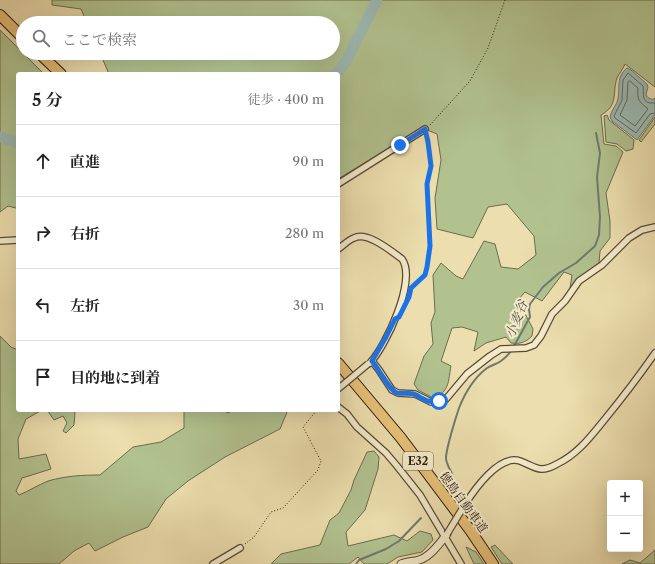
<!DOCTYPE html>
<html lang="ja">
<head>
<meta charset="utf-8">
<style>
  :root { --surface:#fff; --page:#f2f2f2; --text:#222; --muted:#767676; --line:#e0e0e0 }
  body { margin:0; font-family:"Libre Caslon Text","Noto Serif JP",serif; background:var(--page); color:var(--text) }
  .controls { position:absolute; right:12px; bottom:12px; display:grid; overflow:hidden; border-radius:4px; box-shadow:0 4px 16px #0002 }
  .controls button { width:36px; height:36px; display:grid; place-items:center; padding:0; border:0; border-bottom:1px solid var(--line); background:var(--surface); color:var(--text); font:20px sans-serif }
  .stop { position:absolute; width:12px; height:12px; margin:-9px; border:3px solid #1a73e8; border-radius:50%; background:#fff }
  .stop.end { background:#1a73e8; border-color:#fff; box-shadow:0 1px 4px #0008 }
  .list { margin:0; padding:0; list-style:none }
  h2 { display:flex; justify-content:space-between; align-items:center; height:52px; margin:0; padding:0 16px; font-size:17px }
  h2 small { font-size:13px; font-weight:400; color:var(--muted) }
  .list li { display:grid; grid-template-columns:26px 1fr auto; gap:12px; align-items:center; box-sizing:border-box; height:72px; padding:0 16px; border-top:1px solid var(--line) }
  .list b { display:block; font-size:15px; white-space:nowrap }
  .list em { font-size:13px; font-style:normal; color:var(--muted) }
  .icon { flex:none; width:22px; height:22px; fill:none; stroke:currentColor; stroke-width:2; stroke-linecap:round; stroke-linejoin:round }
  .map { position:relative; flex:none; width:655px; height:564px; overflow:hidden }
  .search { position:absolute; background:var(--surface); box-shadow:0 4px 16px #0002; left:16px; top:16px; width:324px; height:44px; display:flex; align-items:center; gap:10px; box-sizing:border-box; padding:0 14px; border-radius:22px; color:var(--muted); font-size:15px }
  .panel { position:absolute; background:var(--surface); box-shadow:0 4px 16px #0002; left:16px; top:72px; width:324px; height:340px; border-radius:4px }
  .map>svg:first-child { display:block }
  .green { fill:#b1c28f; stroke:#6c6c4e }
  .water { fill:#9cbab4; stroke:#6e7971 }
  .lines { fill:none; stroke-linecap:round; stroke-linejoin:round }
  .shore { stroke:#626860; stroke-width:1 }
  .stream { stroke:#6e7971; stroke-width:2 }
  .river { stroke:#9cbab4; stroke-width:11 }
  .minor-casing { stroke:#594935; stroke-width:8 }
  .tertiary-casing { stroke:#594935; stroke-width:9 }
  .motorway-casing { stroke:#28170d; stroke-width:12 }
  .path { stroke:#28170d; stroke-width:1; stroke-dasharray:1 2; stroke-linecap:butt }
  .minor { stroke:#f3eaca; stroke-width:5.5 }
  .tertiary { stroke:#f3eaca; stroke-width:7 }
  .motorway { stroke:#e6bf77; stroke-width:10 }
  .minor-bridge-casing { stroke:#594935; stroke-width:8; stroke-linecap:butt }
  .minor-bridge { stroke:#f3eaca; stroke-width:5.5 }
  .route { stroke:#1a73e8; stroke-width:5 }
  .labels { text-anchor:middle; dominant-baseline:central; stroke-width:4; stroke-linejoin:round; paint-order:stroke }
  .shield { fill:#f3eaca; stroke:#655646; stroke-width:1 }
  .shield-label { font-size:11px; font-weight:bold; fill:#28170d }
  .street-label { font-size:12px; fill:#28170d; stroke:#f3eaca }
  .water-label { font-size:13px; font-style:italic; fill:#515047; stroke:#f3eaca }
</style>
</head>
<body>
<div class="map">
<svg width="655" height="564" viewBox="0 0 655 564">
  <rect width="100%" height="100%" fill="#ecdeae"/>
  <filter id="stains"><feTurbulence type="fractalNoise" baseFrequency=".005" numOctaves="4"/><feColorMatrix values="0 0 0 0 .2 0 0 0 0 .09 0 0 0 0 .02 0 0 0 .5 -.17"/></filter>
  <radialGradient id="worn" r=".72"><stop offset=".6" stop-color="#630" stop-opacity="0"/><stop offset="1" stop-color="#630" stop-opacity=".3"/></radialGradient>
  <!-- green -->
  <g class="green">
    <path d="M 52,0 L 655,0 L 655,87 L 625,64 C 623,69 619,74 617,78 C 612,93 619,105 601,115 L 604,144 L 616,146 L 623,152 L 606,193 L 610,221 L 610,238 L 600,251 L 599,263 L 570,288 L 572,275 L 564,272 L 542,301 L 525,292 L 518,300 L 533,329 L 532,336 C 525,343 520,344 511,343 L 506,337 L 486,343 L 474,351 L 478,332 L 462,327 L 452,328 L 441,361 L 451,366 C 448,381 450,392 433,398 L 418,390 L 414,384 L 424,356 L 433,344 L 431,323 L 435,312 L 433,275 L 441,263 L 456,276 L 463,279 L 484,241 L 495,244 L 501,267 L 518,269 L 536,255 L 534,236 L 507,204 L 488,207 L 473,238 L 437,229 L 435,198 L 441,160 L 437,134 L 422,128 L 338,179 L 338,74 L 109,74 L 100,53 L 333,53 L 333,23 L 87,23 L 81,9 L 52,5 Z"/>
    <polygon points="0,30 44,74 18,74 18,207 16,208 8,206 0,212"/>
    <polygon points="607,115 609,120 634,140 633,149 626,151 617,144 606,142 604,116"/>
    <polygon points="655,117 655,124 641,142 639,140"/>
    <path d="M 0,336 L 11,347 L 18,350 L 18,410 L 42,410 L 26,419 L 18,439 L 19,459 L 46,454 L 51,469 L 22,478 L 16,491 L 19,495 C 29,491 38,485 48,481 C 65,476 82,475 100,475 L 133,447 L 161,442 L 184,428 L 184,410 L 226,410 L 227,413 L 235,410 L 288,410 L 280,429 L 225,457 L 188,481 L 166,499 L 148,527 L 123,537 L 95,551 L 89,543 L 74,551 L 59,564 L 0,564 Z"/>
    <polygon points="47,410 71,410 75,412 74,425 66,433 63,431 67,423 63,416 54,420"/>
    <polygon points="374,451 379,457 378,469 365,510 346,532 348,546 394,535 407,541 420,531 431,534 433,540 422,552 398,557 387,564 364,564 358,557 349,564 271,564 281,554 320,545 330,520 339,513 351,490 354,480 367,452"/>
    <polygon points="495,545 511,562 513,564 502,564 491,547"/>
    <polygon points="466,547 476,552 484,564 474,564"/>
    <polygon points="655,550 655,564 622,564 630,560 640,563"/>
  </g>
  <!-- water -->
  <path class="water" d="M 627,68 L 631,70 L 647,84 L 648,87 L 646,95 C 648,98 652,101 655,98 L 655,115 L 637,140 L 612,121 L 610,117 C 611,110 617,105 618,99 C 620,87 616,77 627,68 Z"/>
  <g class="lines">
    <!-- shore -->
    <g class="shore">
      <path d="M 630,81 L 638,88 C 637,101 639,101 648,109 L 635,126 L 620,115 L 627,100 L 628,82 Z"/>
      <path d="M 655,103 C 641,104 644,96 643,86 L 628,73 L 623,80 L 622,100 L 614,116 L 615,118 L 636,133 L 650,114 L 655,113"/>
    </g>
    <!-- stream -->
    <g class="stream">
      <polyline points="514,346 530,317 529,309 530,304 543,287 559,273 576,263 595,246 599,235 600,217 597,177 600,153 596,133"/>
      <path d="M 448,488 C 460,474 447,472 446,458 C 446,449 456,417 459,408 C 465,393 475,377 487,368 C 492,365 497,364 501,361 C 505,358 509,354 512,350"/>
      <polyline points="356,564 359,560 386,549 399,541 421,518"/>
    </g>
    <!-- river -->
    <g class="river">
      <polyline points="336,74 344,65 377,0"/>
      <polyline points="0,137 18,143"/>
    </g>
    <defs>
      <g id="minor">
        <polyline points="338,184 425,129"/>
        <polyline points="0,241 18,240"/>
        <path d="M 338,249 C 343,246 348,240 354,238 C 367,231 391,251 402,259 C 417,280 386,346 370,363"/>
        <polyline points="372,361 379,370 392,390 398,393 415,394 431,402 446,399 467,374 490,356 501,349 526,348 534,345 541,336 552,314 565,301 579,281 602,265 629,238 642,230 655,227"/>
        <polyline points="338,407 347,414 357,427 386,453 397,466 420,495 461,564"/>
        <path d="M 464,506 C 474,490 499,454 520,461 C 536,467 539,474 557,464 C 578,454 591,436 605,419 C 623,397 639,376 655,353"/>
        <polyline points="213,564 240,548"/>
      </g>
      <path id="tertiary" d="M 401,564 C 407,561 413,562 419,560 C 430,557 440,543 447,534"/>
      <g id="motorway">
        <polyline points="0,15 23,38"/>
        <polyline points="39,53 61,74"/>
        <polyline points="338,363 401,438 470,530 493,564"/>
      </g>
    </defs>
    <!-- minor casing -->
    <use href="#minor" class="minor-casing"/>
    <!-- tertiary casing -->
    <use href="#tertiary" class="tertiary-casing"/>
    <!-- motorway casing -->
    <use href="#motorway" class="motorway-casing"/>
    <!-- path -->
    <g class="path">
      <polyline points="430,125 470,81 488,48 505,0"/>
      <polyline points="408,299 411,288 425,275 429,259 430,246 427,184 431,166 428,142 426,136"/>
      <polyline points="245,544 254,537 271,512 283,508 318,470 321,461 303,427 317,410"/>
    </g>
    <!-- minor -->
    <use href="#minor" class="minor"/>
    <!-- tertiary -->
    <use href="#tertiary" class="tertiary"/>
    <!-- motorway -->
    <use href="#motorway" class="motorway"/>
    <defs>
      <g id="minor-bridge">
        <polyline points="338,389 368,364"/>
        <polyline points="447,534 464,506"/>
      </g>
    </defs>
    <!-- minor-bridge casing -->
    <use href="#minor-bridge" class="minor-bridge-casing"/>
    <!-- minor-bridge -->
    <use href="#minor-bridge" class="minor-bridge"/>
  </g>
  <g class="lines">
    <!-- route -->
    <path class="route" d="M 400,145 L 425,129 L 428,142 L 431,166 L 427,184 L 430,246 L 427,267 L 425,275 L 411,288 L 409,297 L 399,317 L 395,319 L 386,337 L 372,361 C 378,368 390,391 397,393 C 403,394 410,392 416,395 C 425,400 428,403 439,401"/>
  </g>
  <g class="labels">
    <!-- shield labels -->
    <rect class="shield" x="403" y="452" width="30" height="18" rx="3"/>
    <g class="shield-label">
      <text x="418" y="461">E32</text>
    </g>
    <!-- street labels -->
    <g class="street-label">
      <text transform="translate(464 502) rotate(54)">徳島自動車道</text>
    </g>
    <!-- water labels -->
    <g class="water-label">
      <text transform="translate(516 319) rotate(-68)">小麦谷</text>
    </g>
  </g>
  <rect width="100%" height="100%" filter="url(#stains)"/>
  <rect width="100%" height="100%" fill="url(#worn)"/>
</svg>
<div class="controls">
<button>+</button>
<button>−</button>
</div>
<div class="stop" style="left:439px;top:401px"></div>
<div class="stop end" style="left:400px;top:145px"></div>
<div class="search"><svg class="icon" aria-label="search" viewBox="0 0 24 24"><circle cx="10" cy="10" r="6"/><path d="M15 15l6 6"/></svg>ここで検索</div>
<section class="panel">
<h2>5 分<small>徒歩 · 400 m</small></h2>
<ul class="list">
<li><svg class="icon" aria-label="ahead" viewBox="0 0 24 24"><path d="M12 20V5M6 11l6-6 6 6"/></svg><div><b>直進</b></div><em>90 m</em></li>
<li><svg class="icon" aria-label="right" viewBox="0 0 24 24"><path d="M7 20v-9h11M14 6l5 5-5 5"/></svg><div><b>右折</b></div><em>280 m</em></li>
<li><svg class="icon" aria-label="left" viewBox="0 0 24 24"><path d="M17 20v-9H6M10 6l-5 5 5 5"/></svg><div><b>左折</b></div><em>30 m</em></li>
<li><svg class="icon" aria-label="arrive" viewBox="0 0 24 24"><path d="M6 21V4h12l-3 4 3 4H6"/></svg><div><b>目的地に到着</b></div></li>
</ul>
</section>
</div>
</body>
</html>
